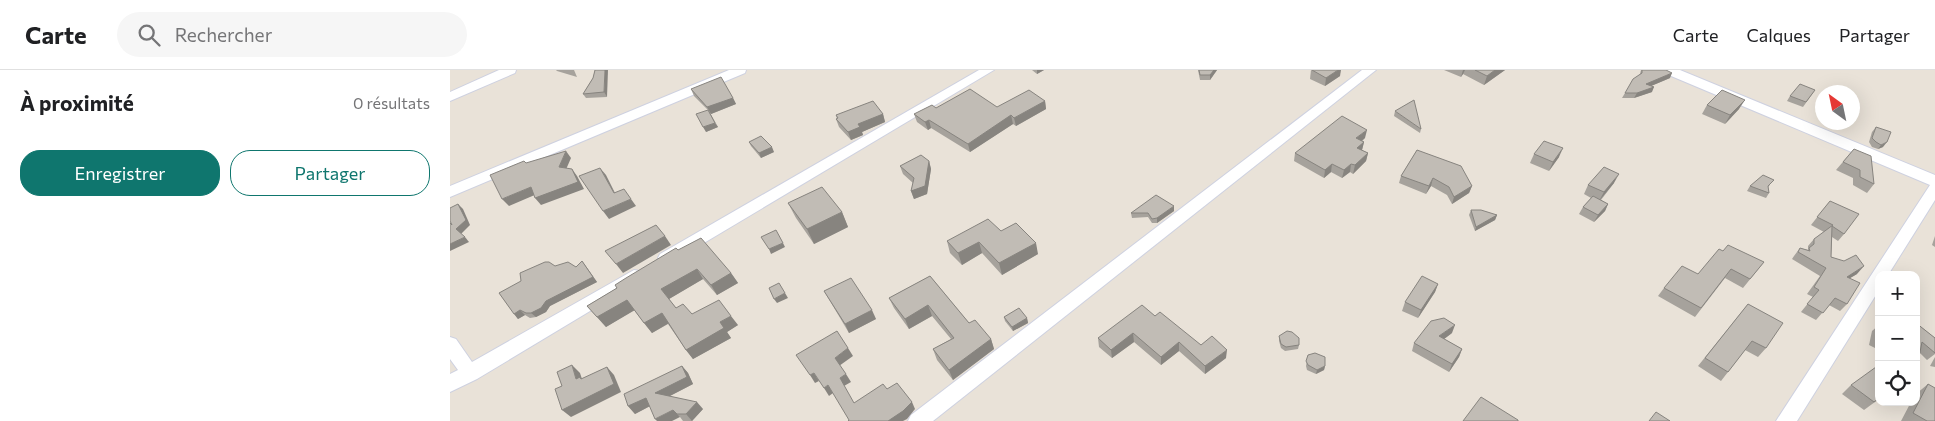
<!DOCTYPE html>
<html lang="fr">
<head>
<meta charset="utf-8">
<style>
  :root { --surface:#fff; --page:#f6f6f6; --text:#202124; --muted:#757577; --line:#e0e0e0; --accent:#0f766e }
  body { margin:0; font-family:Commissioner,sans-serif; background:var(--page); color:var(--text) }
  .controls { position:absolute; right:15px; bottom:15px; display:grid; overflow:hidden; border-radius:10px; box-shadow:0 5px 20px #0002 }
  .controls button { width:45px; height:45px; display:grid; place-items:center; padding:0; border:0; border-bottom:1px solid var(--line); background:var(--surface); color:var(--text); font:25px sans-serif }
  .compass { position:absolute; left:1365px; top:15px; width:45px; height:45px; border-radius:50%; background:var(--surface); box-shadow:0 5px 20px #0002; rotate:327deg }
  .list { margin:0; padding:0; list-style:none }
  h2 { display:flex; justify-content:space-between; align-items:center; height:65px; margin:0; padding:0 20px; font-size:21px }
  h2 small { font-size:16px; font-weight:400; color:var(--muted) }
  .actions { display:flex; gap:10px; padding:15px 20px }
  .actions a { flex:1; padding:11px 0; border:1px solid var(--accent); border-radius:20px; text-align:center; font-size:18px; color:var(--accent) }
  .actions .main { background:var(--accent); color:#fff }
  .icon { flex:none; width:28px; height:28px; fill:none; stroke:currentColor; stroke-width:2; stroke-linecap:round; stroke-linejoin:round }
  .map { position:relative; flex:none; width:1485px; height:351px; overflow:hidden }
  header { display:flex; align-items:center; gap:30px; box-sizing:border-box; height:70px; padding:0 25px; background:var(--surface); border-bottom:1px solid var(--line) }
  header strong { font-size:24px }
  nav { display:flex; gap:28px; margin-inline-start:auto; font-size:18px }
  .search { width:350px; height:45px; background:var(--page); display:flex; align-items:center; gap:12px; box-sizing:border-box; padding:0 18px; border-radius:28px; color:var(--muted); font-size:19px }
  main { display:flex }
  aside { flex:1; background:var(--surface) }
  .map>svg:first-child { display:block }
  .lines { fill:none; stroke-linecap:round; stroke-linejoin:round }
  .minor-casing { stroke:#ced1e0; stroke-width:2 }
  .minor { fill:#fff; fill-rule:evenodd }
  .wall { fill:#a6a29c }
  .shaded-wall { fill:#87847f }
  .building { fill:#c1bcb5; stroke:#87847f }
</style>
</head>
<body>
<header>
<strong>Carte</strong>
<div class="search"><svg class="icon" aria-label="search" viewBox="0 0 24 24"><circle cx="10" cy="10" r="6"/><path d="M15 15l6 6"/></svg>Rechercher</div>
<nav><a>Carte</a><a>Calques</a><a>Partager</a></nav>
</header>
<main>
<aside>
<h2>À proximité<small>0 résultats</small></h2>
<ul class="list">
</ul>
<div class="actions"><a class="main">Enregistrer</a><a>Partager</a></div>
</aside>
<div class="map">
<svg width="1485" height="351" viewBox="0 0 1485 351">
  <rect width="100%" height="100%" fill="#e9e2d8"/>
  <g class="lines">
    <defs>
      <g id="minor">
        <polygon points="49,0 66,0 65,3 0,31 0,22"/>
        <polygon points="279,0 296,0 295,3 0,127 0,116"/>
        <polygon points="529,0 544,0 222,192 216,194 210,192 208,188 210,184"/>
        <polygon points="912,0 926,0 483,351 458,351 461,345"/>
        <polygon points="1213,0 1230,0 1485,105 1485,130 1438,205 1429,205 1429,220 1347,351 1326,351 1480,115 1214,3"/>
        <polygon points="184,200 190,201 192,206 190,211 27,309 0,322 0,304 8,300 0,289 0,267 6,269 22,292"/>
      </g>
    </defs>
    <!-- minor casing -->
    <use href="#minor" class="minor-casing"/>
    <!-- minor -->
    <use href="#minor" class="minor"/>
  </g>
  <!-- wall -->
  <g class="wall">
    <polygon points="106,0 124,0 127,7 107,1"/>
    <polygon points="145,0 157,27 136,28 133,24 143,8"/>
    <polygon points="582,0 594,0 587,4"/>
    <polygon points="748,0 767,0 760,10 750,10"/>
    <polygon points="861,0 890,6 875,16 860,9"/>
    <polygon points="994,0 1055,0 1034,15 1013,4 1011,7"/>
    <polygon points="1191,0 1200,0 1220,8 1201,16 1202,22 1184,28 1172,28 1175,23 1190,4"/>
    <polygon points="241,19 283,28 286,34 261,44 259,41 268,57 256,62 258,40 244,26"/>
    <polygon points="1365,20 1353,37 1337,31 1340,26"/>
    <polygon points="595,31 596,39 566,56 563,54 520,82 481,58 478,60 467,52 464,44 486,38 547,37"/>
    <polygon points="1257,35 1289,39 1275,54 1252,44"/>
    <polygon points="945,41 971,59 970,63 944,46"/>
    <polygon points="433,44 435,52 412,62 413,65 401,70 389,57 386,49 387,49 386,45"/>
    <polygon points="1426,57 1433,77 1428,79 1422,77 1419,72 1422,62"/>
    <polygon points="915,68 912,71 914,72 912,80 918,83 916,91 903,104 900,102 892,108 881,102 874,108 844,91 845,83"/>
    <polygon points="299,72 324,82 311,88 301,76"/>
    <polygon points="1404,79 1424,114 1417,123 1403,115 1403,108 1386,100"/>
    <polygon points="967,80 1022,116 1019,123 1002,134 997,125 981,116 976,124 949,113 951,106"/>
    <polygon points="1084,84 1109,87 1099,101 1080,93"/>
    <polygon points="479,91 481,99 477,124 464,129 461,121 463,113 453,104 450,96"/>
    <polygon points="1164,113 1151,130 1158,134 1155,141 1144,152 1129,144 1133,137 1141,128 1134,124 1138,115"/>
    <polygon points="1320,115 1318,117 1319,123 1316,128 1297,121 1300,116"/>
    <polygon points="1380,131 1394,164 1388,171 1382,167 1381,187 1407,204 1400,208 1397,234 1390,241 1379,235 1366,250 1351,242 1363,227 1357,224 1370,206 1342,189 1344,186 1350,178 1358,180 1358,176 1364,169 1374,162 1361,155"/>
    <polygon points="338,133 392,142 398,157 364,174 346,148"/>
    <polygon points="1021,140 1047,145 1045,150 1025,161 1019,145"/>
    <polygon points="724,141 707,153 702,153 698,147 682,148 681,143"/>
    <polygon points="551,161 588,184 552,205 532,183 512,195 500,183 497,171"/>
    <polygon points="1485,166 1485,177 1482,175"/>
    <polygon points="228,180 281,203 288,213 267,225 253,209 219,229 226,238 242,244 288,255 277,262 281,268 243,289 236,280 218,254 202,263 184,240 156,257 137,236 167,218"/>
    <polygon points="1273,181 1314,192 1293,218 1275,208 1245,247 1208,226 1214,218 1248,204"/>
    <polygon points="132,191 147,212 100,236 96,242 86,247 80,248 75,245 68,249 49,223 105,196 126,197"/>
    <polygon points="480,206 519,253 541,269 544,279 503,310 487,290 483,279 501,269 482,246 459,259 444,238 439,228"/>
    <polygon points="988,214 985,222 968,248 952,241 955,232"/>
    <polygon points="374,221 426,249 399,263"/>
    <polygon points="1298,234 1316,278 1308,287 1295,280 1271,311 1248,296"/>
    <polygon points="705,246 751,275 776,288 755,304 729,281 711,295 684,272 662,288 649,277 648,268"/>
    <polygon points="554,247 577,248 578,253 563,261 555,251"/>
    <polygon points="1466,253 1485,268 1485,284 1477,290 1470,283 1469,287 1466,290"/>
    <polygon points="1429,255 1429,280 1419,275 1422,261"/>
    <polygon points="1002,263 994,269 1012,279 1009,287 999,302 962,281 964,273"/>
    <polygon points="829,266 849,275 848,279 835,281 831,278 829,271"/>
    <polygon points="858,285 875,296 874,300 866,304 857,300 856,296"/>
    <polygon points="1485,287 1485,297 1480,296"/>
    <polygon points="232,296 238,303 243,314 220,326 253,339 242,351 233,351 230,347 200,336 185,344 178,336"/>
    <polygon points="1429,299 1429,329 1414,340 1392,324 1401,315"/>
    <polygon points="1478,314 1485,351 1451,351 1461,332 1466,332 1466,324"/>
  </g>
  <!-- shaded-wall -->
  <g class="shaded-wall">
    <polygon points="155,0 158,0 157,27 154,22"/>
    <polygon points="587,0 594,0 587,4"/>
    <polygon points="764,0 767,0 760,10 760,5"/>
    <polygon points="888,0 891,0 890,6 875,16 876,8"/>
    <polygon points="1013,0 1015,0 1013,4 1011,7"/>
    <polygon points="1045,0 1055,0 1034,15 1037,6"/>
    <polygon points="1222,3 1220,8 1194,19 1196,14"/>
    <polygon points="1204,17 1202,22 1184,28 1187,23"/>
    <polygon points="283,28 286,34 261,44 257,37"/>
    <polygon points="1295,30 1289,39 1275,54 1280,45"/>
    <polygon points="595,31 596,39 566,56 564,48"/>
    <polygon points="433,44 435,52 412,62 413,65 401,70 398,62 408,54"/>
    <polygon points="561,45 563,54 520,82 518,74"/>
    <polygon points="479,50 481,58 478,60 475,52"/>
    <polygon points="265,53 268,57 256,62 253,57"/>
    <polygon points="917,60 915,68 905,76 906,68"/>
    <polygon points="914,72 912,80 906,86 907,78"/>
    <polygon points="1437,72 1433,77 1428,79 1431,75"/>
    <polygon points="322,77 324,82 311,88 309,83"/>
    <polygon points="1113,78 1109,87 1099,101 1103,92"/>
    <polygon points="116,81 121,88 114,104 109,97"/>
    <polygon points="918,83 916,91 903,104 905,95"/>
    <polygon points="479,91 481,99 477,124 464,129 461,121"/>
    <polygon points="882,94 881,102 874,108 875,100"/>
    <polygon points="901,94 900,102 892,108 894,100"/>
    <polygon points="150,98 156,105 169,131 164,123"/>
    <polygon points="122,99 127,106 134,119 91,135 85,128"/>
    <polygon points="1169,104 1164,113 1149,131 1154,122"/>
    <polygon points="983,108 981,116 976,124 979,116"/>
    <polygon points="1022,116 1019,123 1002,134 1004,127"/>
    <polygon points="81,117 87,124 59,136 52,129"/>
    <polygon points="181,129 186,136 159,149 153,141"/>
    <polygon points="8,134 13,139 20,155 11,164 6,159"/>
    <polygon points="1158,134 1155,141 1144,152 1148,145"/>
    <polygon points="724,136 724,141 707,153 707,148"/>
    <polygon points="392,142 398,157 364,174 357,159"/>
    <polygon points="1047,145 1045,150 1025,161 1026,157"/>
    <polygon points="215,166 221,175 173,203 166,194"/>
    <polygon points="15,167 19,172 0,181 0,174"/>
    <polygon points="529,172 532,183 512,195 508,183"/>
    <polygon points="333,173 335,177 321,184 319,179"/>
    <polygon points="586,173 588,184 552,205 549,193"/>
    <polygon points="132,191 147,212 100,236 96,242 86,247 81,243"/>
    <polygon points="1414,196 1407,204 1390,214 1397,207"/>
    <polygon points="247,199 253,209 219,229 211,219"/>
    <polygon points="281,203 288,213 267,225 261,215"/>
    <polygon points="988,214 985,222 968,248 971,240"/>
    <polygon points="335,223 338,228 327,233 324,229"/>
    <polygon points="177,230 185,240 156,257 147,247"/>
    <polygon points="478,235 482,246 459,259 455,249"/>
    <polygon points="70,240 75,245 68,249 64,244"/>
    <polygon points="422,240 426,249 399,263 395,254"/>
    <polygon points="212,243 219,253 202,263 194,253"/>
    <polygon points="281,246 288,255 277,262 281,268 243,289 236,280 270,252"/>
    <polygon points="577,248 578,253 563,261 562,257"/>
    <polygon points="1005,255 1002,263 986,275 989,266"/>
    <polygon points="683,263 684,272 662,288 661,280"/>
    <polygon points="541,269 544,279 503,310 499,300"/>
    <polygon points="729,272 729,281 711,295 711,287"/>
    <polygon points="398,278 403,286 389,296 385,288"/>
    <polygon points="1012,279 1009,287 999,302 1002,294"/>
    <polygon points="777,280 776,288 755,304 755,296"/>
    <polygon points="122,295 130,303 132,309 138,315 126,309"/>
    <polygon points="232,296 238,303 243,314 212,330 205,323"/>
    <polygon points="875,296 874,300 866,304 867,300"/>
    <polygon points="157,297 164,305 171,322 121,347 112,340"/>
    <polygon points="364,303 369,311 365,313 360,305"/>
    <polygon points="396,304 401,312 394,316 390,308"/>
    <polygon points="378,315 383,323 379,326 374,318"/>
    <polygon points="196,328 202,335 185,344 178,336"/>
    <polygon points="247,332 253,339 242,351 236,344"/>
    <polygon points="462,332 465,339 457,349 453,351 438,351"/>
    <polygon points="223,340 230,347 222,351 207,351 205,349"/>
  </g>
  <!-- building -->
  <g class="building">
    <polygon points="145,0 155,0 154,22 133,24 143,8"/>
    <polygon points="749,0 764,0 760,5 750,5"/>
    <polygon points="862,0 888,0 876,8"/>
    <polygon points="1025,0 1045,0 1037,6"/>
    <polygon points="1192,0 1216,0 1222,3 1196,14 1204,17 1187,23 1175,23 1183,9 1192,3"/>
    <polygon points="271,7 283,28 257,37 241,19"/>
    <polygon points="1350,14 1365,20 1356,32 1340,26"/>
    <polygon points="520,19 547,37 579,20 595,31 564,48 561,45 518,74 479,50 475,52 464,44 482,35 486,38"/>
    <polygon points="1272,20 1295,30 1280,45 1257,35"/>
    <polygon points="964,30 971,59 945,41"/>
    <polygon points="423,31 433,44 408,54 410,57 398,62 386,49 388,48 386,45"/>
    <polygon points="258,40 265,53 253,57 246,44"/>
    <polygon points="892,46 917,60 906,68 914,72 907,78 918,83 905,95 901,94 894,100 882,94 875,100 845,83"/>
    <polygon points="1426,57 1441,62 1437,72 1431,75 1426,72 1422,68"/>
    <polygon points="311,66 322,77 309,83 299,72"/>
    <polygon points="1094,71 1113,78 1103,92 1084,84"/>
    <polygon points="1404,79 1421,86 1424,114 1410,107 1410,100 1393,92"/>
    <polygon points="967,80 1011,96 1022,116 1004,127 999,117 983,108 979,116 951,106"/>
    <polygon points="116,81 109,97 122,99 128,112 85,128 81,117 52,129 40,105 74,91 76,93"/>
    <polygon points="471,85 479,91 475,116 461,121 464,108 450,96"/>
    <polygon points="1154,97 1169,104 1154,122 1138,115"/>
    <polygon points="150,98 164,123 174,119 181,129 153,141 129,106"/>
    <polygon points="1313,105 1324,110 1318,116 1319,123 1300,116"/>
    <polygon points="372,117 392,142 357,159 338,133"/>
    <polygon points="706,125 724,136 707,148 702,149 698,143 681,143"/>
    <polygon points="1143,126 1158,134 1148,145 1133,137"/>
    <polygon points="1380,131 1409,144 1394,164 1382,156 1381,187 1394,191 1406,185 1414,196 1397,207 1410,213 1397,234 1385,228 1373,243 1357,234 1369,220 1364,217 1376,198 1348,182 1350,178 1360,181 1359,178 1364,174 1364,169 1383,155 1367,147"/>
    <polygon points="8,134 16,150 6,159 15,167 0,174 0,153 2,155 0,151 0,138"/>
    <polygon points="1021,140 1031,140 1047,145 1026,157"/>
    <polygon points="538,149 551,161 566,153 586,173 549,193 529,172 508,183 497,171"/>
    <polygon points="206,155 215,166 166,194 155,181"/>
    <polygon points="326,160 333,173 319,179 311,167"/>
    <polygon points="251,168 281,203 261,215 247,199 211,219 226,238 233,234 242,244 269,230 281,246 270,252 274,258 236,280 212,243 194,253 177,230 147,247 137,236 167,218 165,215 176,208 226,178 228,180"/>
    <polygon points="1278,175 1314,192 1300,209 1281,199 1251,238 1214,218 1232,196 1248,204 1269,179 1273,181"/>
    <polygon points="132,191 143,207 96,231 91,238 81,243 76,243 70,240 64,244 49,223 71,211 70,203 95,192 99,192 105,196 118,192 126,197"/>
    <polygon points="480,206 519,253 525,250 541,269 499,300 483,279 504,268 478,235 455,249 439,228"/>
    <polygon points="972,206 988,214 971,240 955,232"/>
    <polygon points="401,208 422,240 395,254 374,221"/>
    <polygon points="329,213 335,223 324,229 319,218"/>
    <polygon points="1298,234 1333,253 1316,278 1302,271 1278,302 1255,288"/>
    <polygon points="692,235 705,246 710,242 751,275 762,266 777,280 755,296 729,272 711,287 683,263 661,280 648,268"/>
    <polygon points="569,238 577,248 562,257 554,247"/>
    <polygon points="994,248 1005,255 989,266 1012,279 1002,294 964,273 981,251"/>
    <polygon points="1466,253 1485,268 1485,283 1472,272 1469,287 1466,286"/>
    <polygon points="1429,257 1429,270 1426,268"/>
    <polygon points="387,261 398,278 385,288 396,304 390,308 404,333 433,314 437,319 447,313 462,332 453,341 438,351 398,351 399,350 378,315 374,318 364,303 360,305 346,285"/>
    <polygon points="837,261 842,262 849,268 849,275 836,277 831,274 829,266"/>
    <polygon points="865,283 875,287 875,296 867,300 858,295 856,291 858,285"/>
    <polygon points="122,295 126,309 130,307 131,309 157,297 164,314 112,340 105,319 112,316 107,302"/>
    <polygon points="232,296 237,307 205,323 247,332 236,344 227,344 223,340 205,349 196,328 178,336 174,324"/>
    <polygon points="1426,297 1429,299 1429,328 1424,332 1401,315"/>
    <polygon points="1478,314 1485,318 1485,351 1477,351 1463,343"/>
    <polygon points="1031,327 1068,350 1068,351 1013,351"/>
    <polygon points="1206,342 1220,351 1199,351"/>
  </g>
</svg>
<div class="controls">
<button>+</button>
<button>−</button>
<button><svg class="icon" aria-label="locate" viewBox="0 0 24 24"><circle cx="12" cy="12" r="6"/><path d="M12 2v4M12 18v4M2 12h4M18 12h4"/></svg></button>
</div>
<svg class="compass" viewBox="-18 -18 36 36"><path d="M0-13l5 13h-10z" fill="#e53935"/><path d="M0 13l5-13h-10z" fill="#757577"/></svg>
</div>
</main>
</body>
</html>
